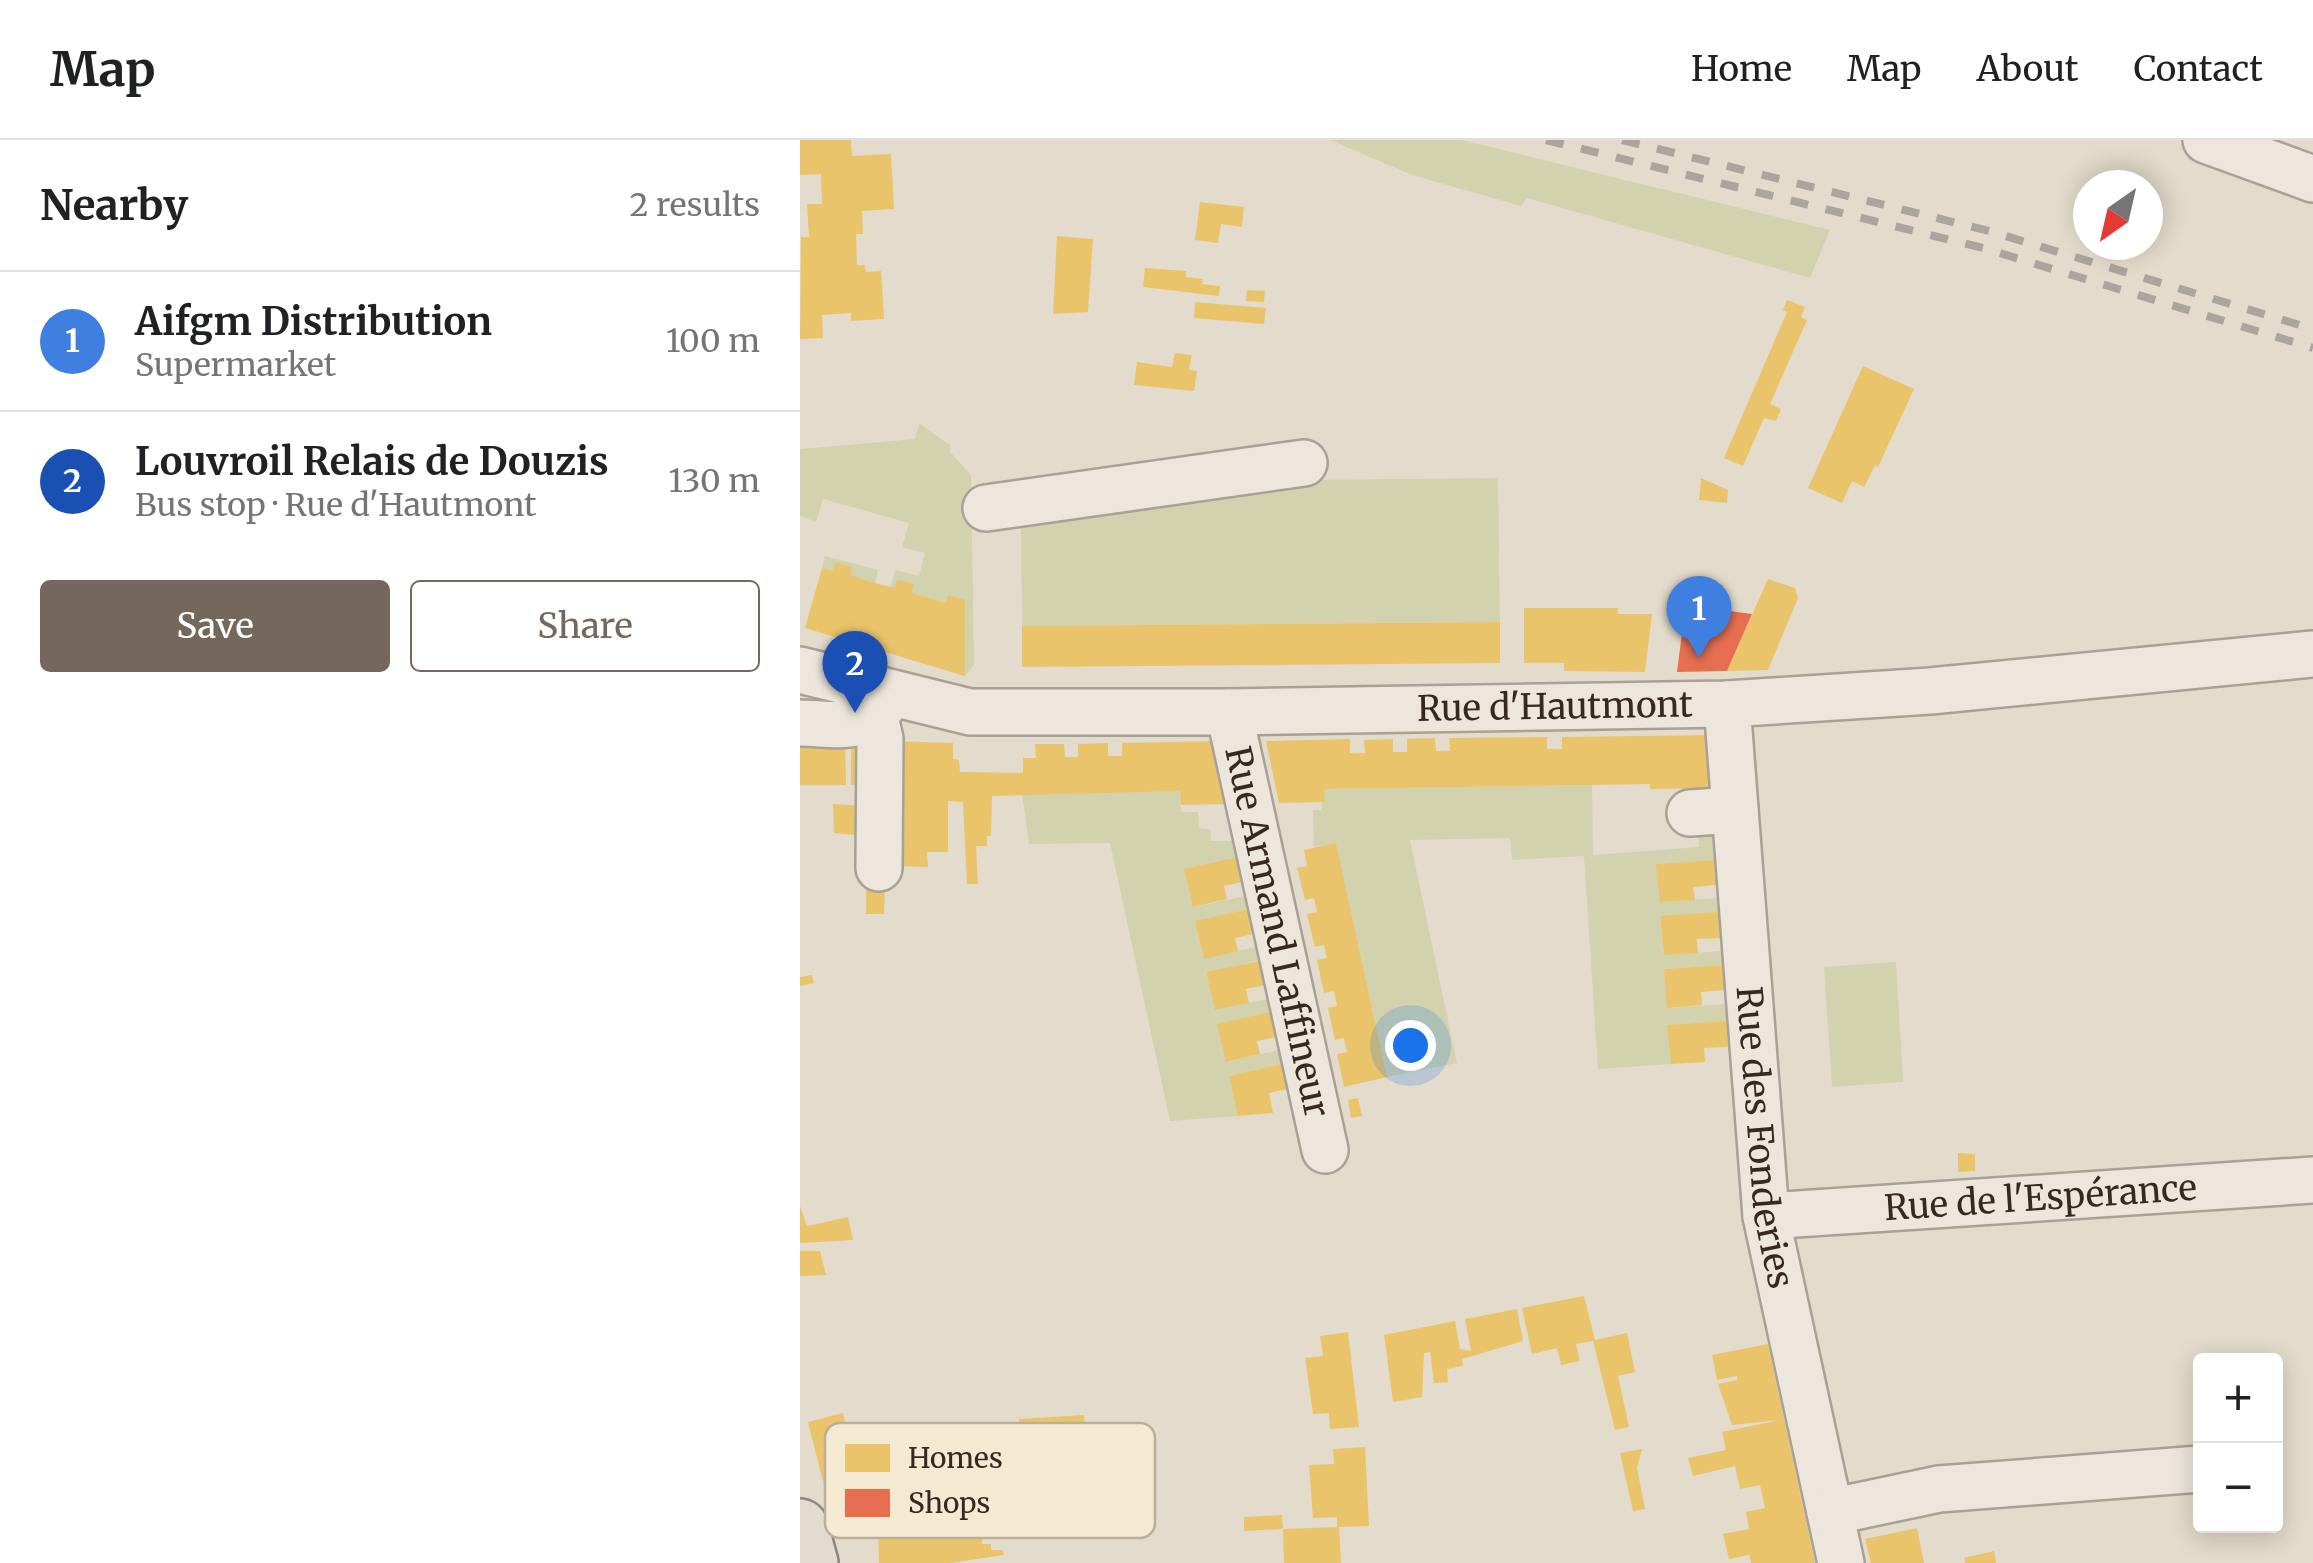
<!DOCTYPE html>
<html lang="en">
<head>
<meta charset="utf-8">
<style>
  :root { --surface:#fff; --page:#f2f2f2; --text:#202124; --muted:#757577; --line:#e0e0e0; --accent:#73685b }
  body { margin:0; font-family:Merriweather,serif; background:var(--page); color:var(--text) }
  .controls { position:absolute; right:30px; bottom:30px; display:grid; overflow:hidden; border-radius:10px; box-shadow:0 5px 25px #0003 }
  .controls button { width:90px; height:90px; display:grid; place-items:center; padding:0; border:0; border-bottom:2px solid var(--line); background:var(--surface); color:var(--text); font:50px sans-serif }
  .compass { position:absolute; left:1273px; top:30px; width:90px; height:90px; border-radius:50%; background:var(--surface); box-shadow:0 5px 25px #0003; rotate:214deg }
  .you { position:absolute; left:610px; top:905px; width:35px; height:35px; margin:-25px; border:8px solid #fff; border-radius:50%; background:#1a73e8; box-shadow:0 0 0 15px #1a73e833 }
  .badge { display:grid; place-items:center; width:65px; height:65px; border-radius:50%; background:var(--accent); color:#fff; font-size:32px; font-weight:700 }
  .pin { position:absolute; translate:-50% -82px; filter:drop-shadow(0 2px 5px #0008) }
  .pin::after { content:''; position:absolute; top:52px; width:35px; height:30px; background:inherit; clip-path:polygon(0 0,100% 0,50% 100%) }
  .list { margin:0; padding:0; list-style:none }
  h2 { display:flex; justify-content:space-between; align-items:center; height:130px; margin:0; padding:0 40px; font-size:42px }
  h2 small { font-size:32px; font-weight:400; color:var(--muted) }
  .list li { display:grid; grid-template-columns:65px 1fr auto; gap:30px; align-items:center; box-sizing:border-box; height:140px; padding:0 40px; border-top:2px solid var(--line) }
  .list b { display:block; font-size:38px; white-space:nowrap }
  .list p { margin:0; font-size:32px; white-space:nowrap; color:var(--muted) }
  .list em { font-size:32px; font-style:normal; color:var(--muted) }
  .actions { display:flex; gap:20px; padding:30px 40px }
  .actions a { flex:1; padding:22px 0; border:2px solid var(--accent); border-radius:10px; text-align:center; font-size:35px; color:var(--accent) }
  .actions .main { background:var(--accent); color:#fff }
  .map { position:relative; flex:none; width:1513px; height:1423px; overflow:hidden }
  header { display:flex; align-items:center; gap:60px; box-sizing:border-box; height:140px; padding:0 50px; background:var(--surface); border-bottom:2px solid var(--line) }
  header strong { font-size:48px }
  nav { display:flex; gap:55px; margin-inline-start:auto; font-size:35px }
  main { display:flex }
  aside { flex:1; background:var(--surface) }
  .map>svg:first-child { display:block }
  .green { fill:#d3d2ae }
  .homes { fill:#e9c46a }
  .shops { fill:#e76f51 }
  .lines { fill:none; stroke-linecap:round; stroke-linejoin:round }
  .minor-casing { stroke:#a8a195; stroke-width:50 }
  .major-casing { stroke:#8e867c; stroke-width:60 }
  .minor { stroke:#ece6dd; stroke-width:45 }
  .major { stroke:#e2dccf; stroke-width:55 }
  .rail { stroke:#aaa69e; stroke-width:8; stroke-dasharray:18 18; stroke-linecap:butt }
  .labels { text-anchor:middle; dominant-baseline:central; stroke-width:10; stroke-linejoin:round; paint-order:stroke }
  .street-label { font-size:35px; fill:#36291e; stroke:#f4e9d1 }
  .key { fill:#f4e9d1; stroke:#bbaf9b; stroke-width:2.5 }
  .key-label { font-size:28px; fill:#36291e }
</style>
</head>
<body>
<header>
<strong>Map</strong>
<nav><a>Home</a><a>Map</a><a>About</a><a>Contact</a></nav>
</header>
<main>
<aside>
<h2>Nearby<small>2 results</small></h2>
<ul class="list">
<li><span class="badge" style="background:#3f7fe0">1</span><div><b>Aifgm Distribution</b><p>Supermarket</p></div><em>100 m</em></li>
<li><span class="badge" style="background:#1a4fb4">2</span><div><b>Louvroil Relais de Douzis</b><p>Bus stop · Rue d'Hautmont</p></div><em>130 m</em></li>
</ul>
<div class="actions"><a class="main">Save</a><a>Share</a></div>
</aside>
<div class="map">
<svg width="1513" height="1423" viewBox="0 0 1513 1423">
  <rect width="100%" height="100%" fill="#e3dccc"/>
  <!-- green -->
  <g class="green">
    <polygon points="530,0 662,0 1030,90 1010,138 727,58 721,66 612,35"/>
    <polygon points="119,283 151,306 150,312 171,335 174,525 165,536 165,469 91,447 95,430 119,436 125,413 102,407 109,383 23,359 16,382 0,376 0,309 115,299"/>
    <polygon points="698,338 700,482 222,486 221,372 507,340"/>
    <polygon points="25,416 78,430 75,443 22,428"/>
    <polygon points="792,645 793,715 899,707 897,682 912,682 915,720 857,724 861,762 918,758 919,772 860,777 864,815 922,811 923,825 864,829 868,868 925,864 926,881 868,885 871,924 798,929 784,716 712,720 710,698 610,700 657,923 587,937 536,704 514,707 513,670 521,670 524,649"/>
    <polygon points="380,651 381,672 398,672 399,688 410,689 411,701 438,701 442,716 385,729 394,767 450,755 453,768 396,781 404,818 461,806 464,819 406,833 416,870 472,858 475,871 418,885 427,922 483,909 486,923 429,936 438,976 370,981 310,703 229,704 222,653"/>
    <polygon points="1096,822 1103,942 1032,947 1024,827"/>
  </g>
  <!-- homes -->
  <g class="homes">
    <polygon points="0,0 51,0 52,16 91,14 94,69 62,71 63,94 56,94 57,125 65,125 66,132 81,131 84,179 51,181 51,173 22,175 23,198 0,199 1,97 9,97 7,64 22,64 21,34 0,35"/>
    <polygon points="400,62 444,67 442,87 421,84 418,103 395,100"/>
    <polygon points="257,96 293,99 288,172 253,174"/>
    <polygon points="345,128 386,131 386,137 403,139 402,144 420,146 419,156 343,147"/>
    <polygon points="447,150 465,151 464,162 446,161"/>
    <polygon points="987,160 1005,167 1001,177 1007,180 970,264 981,269 976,281 964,278 943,326 924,318 987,172 983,170"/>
    <polygon points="395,162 466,168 464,184 394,178"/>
    <polygon points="375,213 392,215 389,230 397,231 394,251 334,245 337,222 372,227"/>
    <polygon points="1063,226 1114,249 1078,327 1075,325 1064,347 1052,341 1042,363 1008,348"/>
    <polygon points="901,338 928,350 927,363 899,360"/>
    <polygon points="35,422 52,427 50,435 75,443 95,448 97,440 114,444 112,453 146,463 148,455 165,460 165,536 5,488 22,428 33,431"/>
    <polygon points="968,439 995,448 998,458 968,530 927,531"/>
    <polygon points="724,468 818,468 818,474 852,474 845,532 764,531 764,523 724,523"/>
    <polygon points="700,482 700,523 222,527 222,486"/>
    <polygon points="45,595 46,645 0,645 0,596"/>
    <polygon points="51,595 65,595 65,644 51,645"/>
    <polygon points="907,595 911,648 850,649 850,644 524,649 525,662 479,663 466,601 550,599 550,613 565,613 564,600 593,599 593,612 607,612 607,599 635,598 636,611 650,611 649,598 747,597 747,609 762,609 762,597"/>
    <polygon points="92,601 153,603 153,619 159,620 160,632 223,633 223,618 236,618 235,604 264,604 265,617 278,617 278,604 308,603 308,616 322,616 322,603 417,601 430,664 381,665 380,651 192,656 191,696 187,696 187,706 176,706 178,744 167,744 163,662 148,661 148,712 127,712 128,727 99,726"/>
    <polygon points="33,664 66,666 65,696 34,693"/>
    <polygon points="536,703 587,937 544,947 537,914 547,912 544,898 535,900 528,868 537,866 534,851 524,853 517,820 527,818 524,805 515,807 507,774 517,772 514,758 505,760 497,728 507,726 504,710"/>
    <polygon points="442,716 447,741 424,746 427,759 393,767 384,729"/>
    <polygon points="915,720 917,745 893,747 895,760 860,762 856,724"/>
    <polygon points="66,739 85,740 84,774 66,774"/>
    <polygon points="453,768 458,793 435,798 438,811 404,819 395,781"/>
    <polygon points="919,772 921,798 897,799 898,813 864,815 860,776"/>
    <polygon points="464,820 469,844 446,849 449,863 415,870 406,832"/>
    <polygon points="923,825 925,850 901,852 902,865 867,868 864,829"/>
    <polygon points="12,835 14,843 0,846 0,837"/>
    <polygon points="475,871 481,896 457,901 460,914 426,922 417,884"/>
    <polygon points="926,881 928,907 904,908 905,922 871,924 867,885"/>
    <polygon points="486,923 492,948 469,953 473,973 438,976 429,936"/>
    <polygon points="558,958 562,976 551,978 548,960"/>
    <polygon points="1158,1013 1175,1014 1175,1031 1158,1032"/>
    <polygon points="0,1066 7,1086 48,1077 53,1100 0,1103"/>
    <polygon points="0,1111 20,1111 26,1135 0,1136"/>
    <polygon points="784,1156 795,1200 827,1193 835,1232 818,1236 829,1287 815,1290 793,1201 776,1204 780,1221 761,1225 757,1208 732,1214 722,1168"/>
    <polygon points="717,1169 723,1201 662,1219 663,1226 647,1229 648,1242 634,1243 630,1212 624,1213 622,1257 593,1262 584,1195 655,1181 660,1209 671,1211 665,1179"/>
    <polygon points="548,1192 559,1287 530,1289 529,1273 513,1274 505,1218 523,1216 520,1196"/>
    <polygon points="968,1204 983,1274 1015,1423 951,1423 949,1415 929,1419 923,1394 949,1389 946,1372 965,1368 960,1345 940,1349 935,1326 893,1336 888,1318 926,1310 922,1292 980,1280 932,1285 918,1244 937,1240 937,1236 917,1240 912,1215"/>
    <polygon points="43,1273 50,1304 155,1298 156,1315 134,1316 134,1325 65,1329 64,1315 53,1316 59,1336 24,1345 8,1282"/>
    <polygon points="284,1275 285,1292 220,1295 219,1279"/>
    <polygon points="565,1307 569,1386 537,1387 537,1377 513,1378 509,1325 534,1324 533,1309"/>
    <polygon points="842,1309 837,1328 845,1369 833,1371 820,1313"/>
    <polygon points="137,1347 138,1360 131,1360 132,1370 123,1370 123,1386 163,1387 163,1395 182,1394 182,1404 191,1404 191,1410 203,1410 204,1415 150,1423 79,1423 77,1349"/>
    <polygon points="482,1375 483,1389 444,1391 444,1377"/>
    <polygon points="539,1387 541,1423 484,1423 483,1389"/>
    <polygon points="1117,1388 1124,1423 1071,1423 1065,1399"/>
    <polygon points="1194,1411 1196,1423 1165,1423 1164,1418"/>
  </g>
  <!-- shops -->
  <polygon class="shops" points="916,469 952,474 927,531 877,532 883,485 913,488"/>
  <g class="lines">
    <defs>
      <g id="minor">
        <polyline points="1406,0 1513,39"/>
        <polyline points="186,368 504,323"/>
        <path id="s1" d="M 0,530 L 170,572 L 429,572 L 927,564 L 1130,551 L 1513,514"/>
        <path id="s2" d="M 927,564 L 966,1076 L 1041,1423"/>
        <path id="s3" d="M 429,572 L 525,1010"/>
        <polyline points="75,577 80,599 79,728"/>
        <path d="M 0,583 C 43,584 63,593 91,556"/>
        <polyline points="890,673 935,670"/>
        <path id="s4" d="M 966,1076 L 1513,1040"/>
        <polyline points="1030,1372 1139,1349 1400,1329"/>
      </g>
      <polyline id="major" points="0,1387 10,1423"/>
    </defs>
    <!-- minor casing -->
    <use href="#minor" class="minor-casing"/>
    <!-- major casing -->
    <use href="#major" class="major-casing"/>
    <!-- minor -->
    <use href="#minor" class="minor"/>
    <!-- major -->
    <use href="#major" class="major"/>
    <!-- rail -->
    <g class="rail">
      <polyline points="746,0 1183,108 1513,208"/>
      <polyline points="822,0 1189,91 1513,189"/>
    </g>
  </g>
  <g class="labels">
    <!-- street labels -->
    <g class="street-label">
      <text stroke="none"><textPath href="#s1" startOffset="760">Rue d'Hautmont</textPath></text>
      <text stroke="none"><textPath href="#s3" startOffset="225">Rue Armand Laffineur</textPath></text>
      <text stroke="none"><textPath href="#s2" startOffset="435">Rue des Fonderies</textPath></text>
      <text stroke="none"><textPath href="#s4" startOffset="275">Rue de l'Espérance</textPath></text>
    </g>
  </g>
  <!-- legend -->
  <rect x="25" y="1283" width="330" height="115" rx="15" class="key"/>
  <rect x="45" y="1304" width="45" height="28" fill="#e9c46a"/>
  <rect x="45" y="1349" width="45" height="28" fill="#e76f51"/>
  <g class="key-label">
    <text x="108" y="1328">Homes</text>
    <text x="108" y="1373">Shops</text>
  </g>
</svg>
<div class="controls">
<button>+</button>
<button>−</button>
</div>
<svg class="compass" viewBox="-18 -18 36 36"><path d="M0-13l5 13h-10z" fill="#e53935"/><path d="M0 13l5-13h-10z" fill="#757577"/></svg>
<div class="you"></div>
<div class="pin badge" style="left:899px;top:518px;background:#3f7fe0">1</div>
<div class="pin badge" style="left:55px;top:573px;background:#1a4fb4">2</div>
</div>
</main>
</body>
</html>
